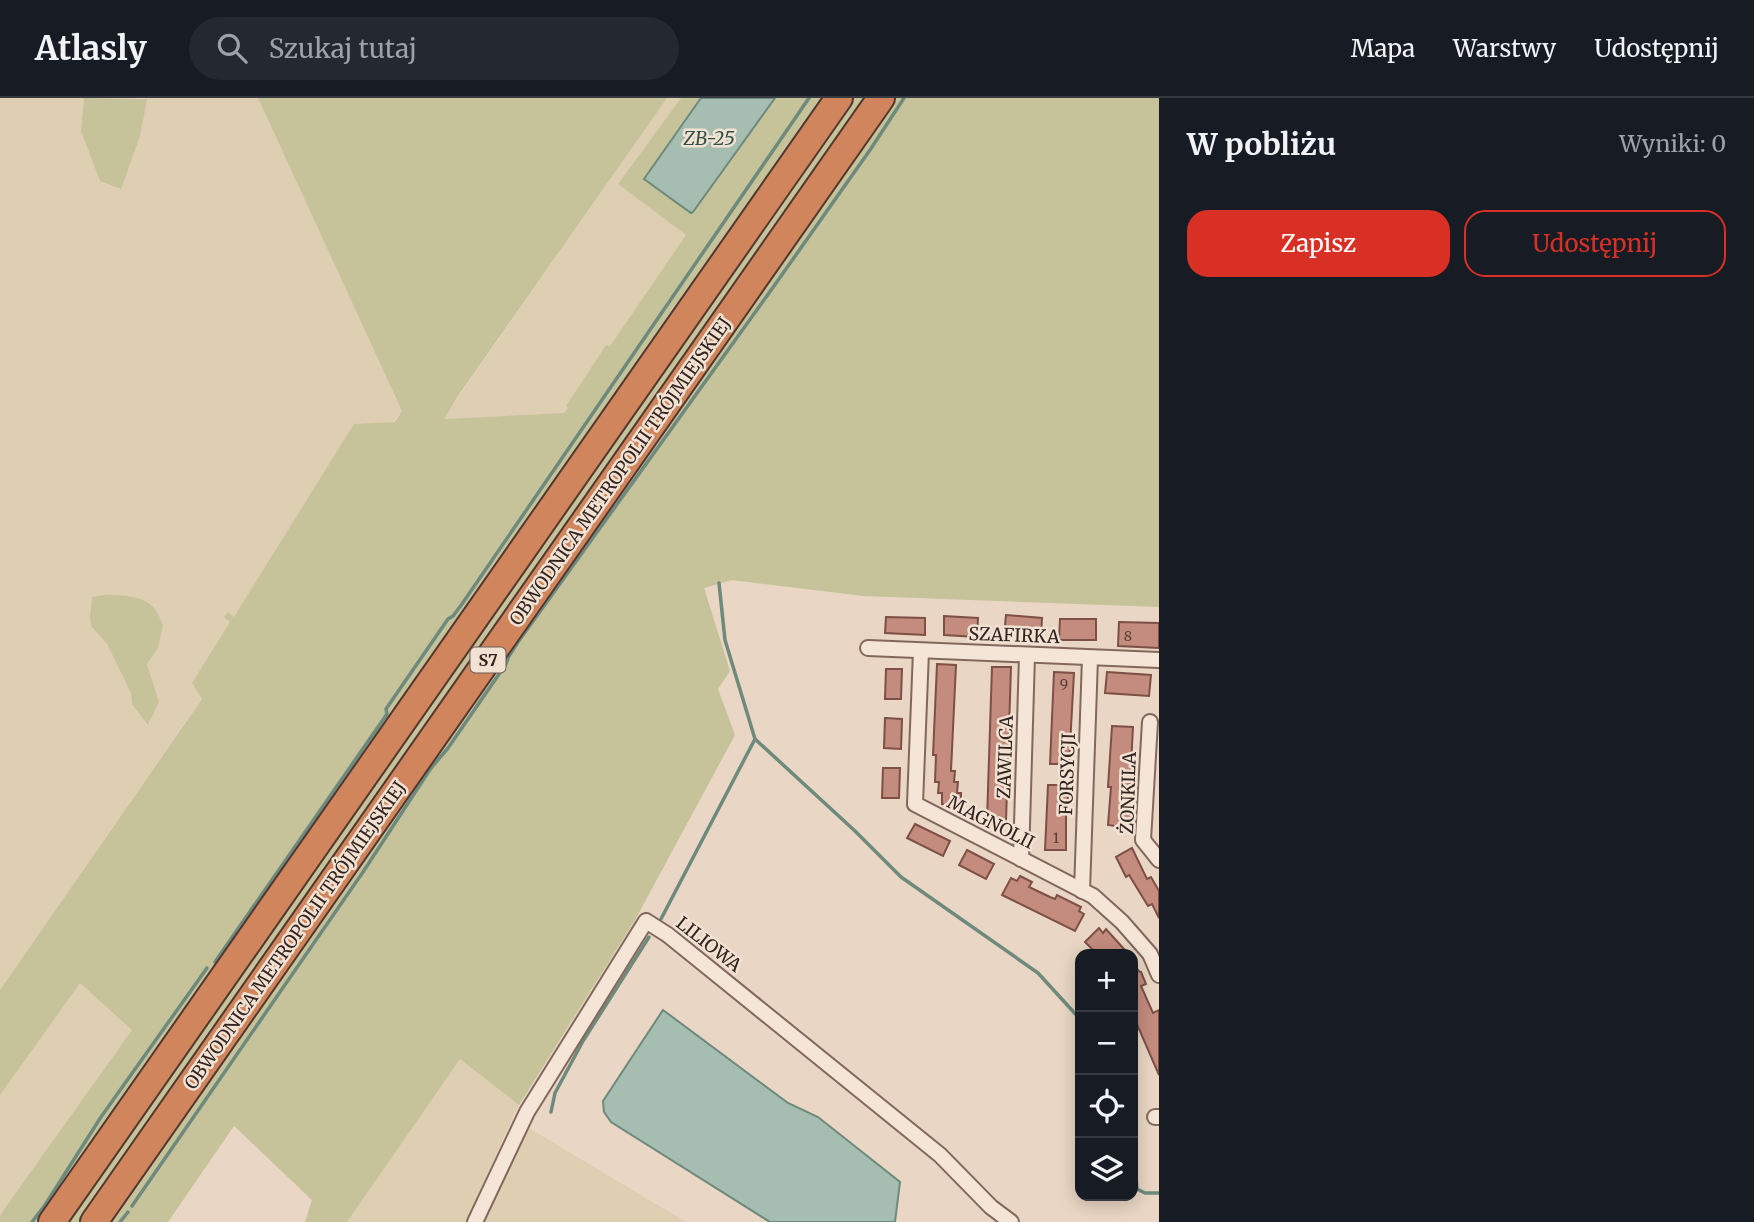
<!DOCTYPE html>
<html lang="pl">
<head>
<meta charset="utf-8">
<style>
  :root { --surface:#171b24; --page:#242831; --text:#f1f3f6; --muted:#9ea1a6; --line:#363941; --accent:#d93025 }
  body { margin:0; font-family:Merriweather,serif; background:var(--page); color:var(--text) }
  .controls { position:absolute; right:21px; bottom:21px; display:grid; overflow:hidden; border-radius:14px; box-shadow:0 4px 18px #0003 }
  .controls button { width:63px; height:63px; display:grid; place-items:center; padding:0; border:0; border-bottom:2px solid var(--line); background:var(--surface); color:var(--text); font:35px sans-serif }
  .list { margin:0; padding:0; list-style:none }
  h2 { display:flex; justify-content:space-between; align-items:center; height:91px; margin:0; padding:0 28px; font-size:30px }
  h2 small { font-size:23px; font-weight:400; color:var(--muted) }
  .actions { display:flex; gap:14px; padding:21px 28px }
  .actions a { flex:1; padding:16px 0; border:2px solid var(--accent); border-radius:21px; text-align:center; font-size:24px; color:var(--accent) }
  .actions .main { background:var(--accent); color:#fff }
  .icon { flex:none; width:38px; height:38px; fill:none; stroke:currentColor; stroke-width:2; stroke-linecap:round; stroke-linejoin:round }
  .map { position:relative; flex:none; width:1159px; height:1124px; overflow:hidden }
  header { display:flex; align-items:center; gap:42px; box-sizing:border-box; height:98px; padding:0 35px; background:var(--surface); border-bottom:2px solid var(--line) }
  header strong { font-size:33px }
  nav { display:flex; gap:38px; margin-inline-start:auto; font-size:24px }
  .search { width:490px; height:63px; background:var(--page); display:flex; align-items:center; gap:18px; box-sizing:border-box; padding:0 24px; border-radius:38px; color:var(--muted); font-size:26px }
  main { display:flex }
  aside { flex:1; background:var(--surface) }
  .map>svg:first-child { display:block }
  .farmland { fill:#deceb2; fill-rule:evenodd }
  .green { fill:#c6c299 }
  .water { fill:#a6bdb1; stroke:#6e8a7d; stroke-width:2 }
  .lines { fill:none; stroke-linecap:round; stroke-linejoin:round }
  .stream { stroke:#6e8a7d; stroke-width:3.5 }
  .building { fill:#c38c7e; stroke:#7e4f45; stroke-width:2 }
  .minor-casing { stroke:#82685c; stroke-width:18 }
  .motorway-casing { stroke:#503830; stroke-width:30 }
  .minor { stroke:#f5e5d6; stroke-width:14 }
  .motorway { stroke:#d0855d; stroke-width:26 }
  .labels { text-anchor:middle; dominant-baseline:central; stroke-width:5; stroke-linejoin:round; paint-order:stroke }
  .number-label { font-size:14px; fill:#573e37 }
  .shield { fill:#f1e2d3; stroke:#6c5d55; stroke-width:2 }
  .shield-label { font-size:16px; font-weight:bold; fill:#33241f }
  .street-label { font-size:18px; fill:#33241f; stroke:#f1e2d3 }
  .water-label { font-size:19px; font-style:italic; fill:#305248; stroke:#f1e2d3 }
</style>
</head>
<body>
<header>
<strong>Atlasly</strong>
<div class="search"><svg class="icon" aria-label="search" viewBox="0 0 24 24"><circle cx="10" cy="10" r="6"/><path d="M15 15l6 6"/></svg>Szukaj tutaj</div>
<nav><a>Mapa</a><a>Warstwy</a><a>Udostępnij</a></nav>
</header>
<main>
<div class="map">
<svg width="1159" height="1124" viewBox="0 0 1159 1124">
  <rect width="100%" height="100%" fill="#e9d6c4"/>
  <!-- farmland -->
  <g class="farmland">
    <path d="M 0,0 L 84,0 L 81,33 L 100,83 L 120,91 L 140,38 L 146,0 L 258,0 L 402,313 L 234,519 L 228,515 L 225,519 L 231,524 L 192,585 L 202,600 L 0,892 ZM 91,528 L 158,550 L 147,566 L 159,604 L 149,626 L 132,606 L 131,595 L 107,546 Z"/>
    <polygon points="667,0 681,0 618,86 686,137 609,249 606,247 566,308 568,309 564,315 443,321"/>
    <polygon points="80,884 132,932 0,1118 0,997"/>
    <polygon points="460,961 519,1007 514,1016 466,1124 347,1124"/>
    <polygon points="527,1029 686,1124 483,1124"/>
  </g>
  <!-- green -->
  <g class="green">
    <polygon points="84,0 147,1 140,38 121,91 100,83 81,33"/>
    <polygon points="258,0 667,0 458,298 444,321 564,315 568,310 566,308 606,247 610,248 686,137 618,86 681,0 822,0 39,1124 0,1124 0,1118 10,1103 132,932 80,885 0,997 0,892 202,601 192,585 230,524 224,519 228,514 234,519 354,326 395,324 402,313"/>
    <polygon points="845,0 869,0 86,1124 61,1124"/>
    <polygon points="892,0 1159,0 1159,509 863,498 732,482 704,490 730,573 718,591 735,637 635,822 519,1007 460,961 347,1124 305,1124 312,1102 234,1028 168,1124 108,1124"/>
    <path d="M 105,497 C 121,497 144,497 155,511 C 158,516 161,522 163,527 L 158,550 L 147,566 L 159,604 L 148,627 L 132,606 L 131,595 L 107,546 L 91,528 L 90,517 L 92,499 Z"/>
  </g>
  <!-- water -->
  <g class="water">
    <polygon points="701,0 775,0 693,114 691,115 644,81"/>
    <polygon points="663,912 788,1005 818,1019 900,1084 895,1124 770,1124 611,1024 604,1014 603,1003"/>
  </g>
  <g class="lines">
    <!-- stream -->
    <g class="stream">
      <polyline points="755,641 855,733 901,779 1038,875 1080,921"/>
      <polyline points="661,821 755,641 725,542 719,485"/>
      <polyline points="215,864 387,616 386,611 448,521 453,518 462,506 809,0"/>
      <polyline points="551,1014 555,995 583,943 649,839"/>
      <polyline points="1133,1049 1137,1091 1145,1095 1159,1095"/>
      <polyline points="132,1108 363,774 431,670 448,650 506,566 509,558 518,544 774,188 870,52 904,0"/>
      <polyline points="32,1124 45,1107 101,1019 207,870"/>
      <polyline points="120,1124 128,1114"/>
    </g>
  </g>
  <!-- building -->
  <g class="building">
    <polygon points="1006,517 1042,520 1041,540 1004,538"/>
    <polygon points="944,518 978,520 977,539 944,537"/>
    <polygon points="886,519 925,520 925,537 885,535"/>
    <polygon points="1060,521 1096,521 1096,542 1059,542"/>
    <polygon points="1119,524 1159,525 1159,550 1118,548"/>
    <polygon points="937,566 956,567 951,673 955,673 954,684 958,684 957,695 961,695 961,707 942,706 942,695 938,695 939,684 935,684 936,657 933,657"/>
    <polygon points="992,569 1011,569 1006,723 987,722"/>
    <polygon points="886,571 902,571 901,601 885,601"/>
    <polygon points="1054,574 1074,575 1069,666 1050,666"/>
    <polygon points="1107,574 1151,577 1149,598 1105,595"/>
    <polygon points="885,620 902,621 901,651 884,650"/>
    <polygon points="1112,628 1133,629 1129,706 1132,706 1130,730 1108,727 1111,689 1108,689"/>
    <polygon points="883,670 900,670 899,700 882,700"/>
    <polygon points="1048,687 1068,687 1068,710 1066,710 1066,752 1045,752"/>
    <polygon points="915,726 950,743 943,758 907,740"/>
    <polygon points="1132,750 1147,781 1151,779 1159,793 1159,820 1152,806 1148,808 1129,777 1126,779 1116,759"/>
    <polygon points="967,752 994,766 986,781 959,767"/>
    <polygon points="1020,778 1032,784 1029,789 1050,799 1055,801 1057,797 1081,809 1079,813 1084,816 1075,833 1002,797 1011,780 1017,783"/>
    <polygon points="1099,830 1103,835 1106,831 1124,851 1118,856 1097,856 1085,844"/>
    <polygon points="1133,867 1140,874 1141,874 1146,886 1141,888 1153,915 1159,912 1159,977 1133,917"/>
  </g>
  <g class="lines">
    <defs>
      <g id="minor">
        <polyline points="868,550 1159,562"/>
        <polyline points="921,553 915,706 1093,798 1122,824 1150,856 1159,877"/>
        <polyline points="1150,624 1143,742 1159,762"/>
        <polyline points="1021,761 1027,557"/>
        <polyline points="1082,793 1090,560"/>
        <polyline points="1155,1019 1159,1019"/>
        <polyline points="475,1124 527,1014 646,823 668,837 940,1057 991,1109 1011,1124"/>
      </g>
      <g id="motorway">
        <polyline points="52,1124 839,0"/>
        <polyline points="94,1124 881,0"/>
      </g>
    </defs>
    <!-- minor casing -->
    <use href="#minor" class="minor-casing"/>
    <!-- motorway casing -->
    <use href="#motorway" class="motorway-casing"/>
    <!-- minor -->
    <use href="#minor" class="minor"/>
    <!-- motorway -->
    <use href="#motorway" class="motorway"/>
  </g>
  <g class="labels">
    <!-- number labels -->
    <g class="number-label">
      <text x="1128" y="538">8</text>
      <text x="1064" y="586">9</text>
      <text x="1056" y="740">1</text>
    </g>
    <!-- shield labels -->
    <rect class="shield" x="470.5" y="549.5" width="35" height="25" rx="5"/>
    <g class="shield-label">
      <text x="488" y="562">S7</text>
    </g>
    <!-- street labels -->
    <g class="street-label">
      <text transform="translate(620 373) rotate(-55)">OBWODNICA METROPOLII TRÓJMIEJSKIEJ</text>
      <text transform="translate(1014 537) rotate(2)">SZAFIRKA</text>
      <text transform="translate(1005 659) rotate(-88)">ZAWILCA</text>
      <text transform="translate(1067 676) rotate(-88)">FORSYCJI</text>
      <text transform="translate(1128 695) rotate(-88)">ŻONKILA</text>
      <text transform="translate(991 724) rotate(27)">MAGNOLII</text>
      <text transform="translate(295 837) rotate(-55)">OBWODNICA METROPOLII TRÓJMIEJSKIEJ</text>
      <text transform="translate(709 846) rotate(38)">LILIOWA</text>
    </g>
    <!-- water labels -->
    <g class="water-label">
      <text x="709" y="40">ZB-25</text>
    </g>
  </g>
</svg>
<div class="controls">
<button>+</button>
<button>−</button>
<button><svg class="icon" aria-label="locate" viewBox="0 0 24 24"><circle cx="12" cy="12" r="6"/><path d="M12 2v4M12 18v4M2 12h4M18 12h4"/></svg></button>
<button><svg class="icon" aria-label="layers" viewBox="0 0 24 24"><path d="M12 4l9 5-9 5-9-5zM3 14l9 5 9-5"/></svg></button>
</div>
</div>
<aside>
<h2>W pobliżu<small>Wyniki: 0</small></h2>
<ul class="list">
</ul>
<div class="actions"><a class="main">Zapisz</a><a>Udostępnij</a></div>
</aside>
</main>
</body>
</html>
